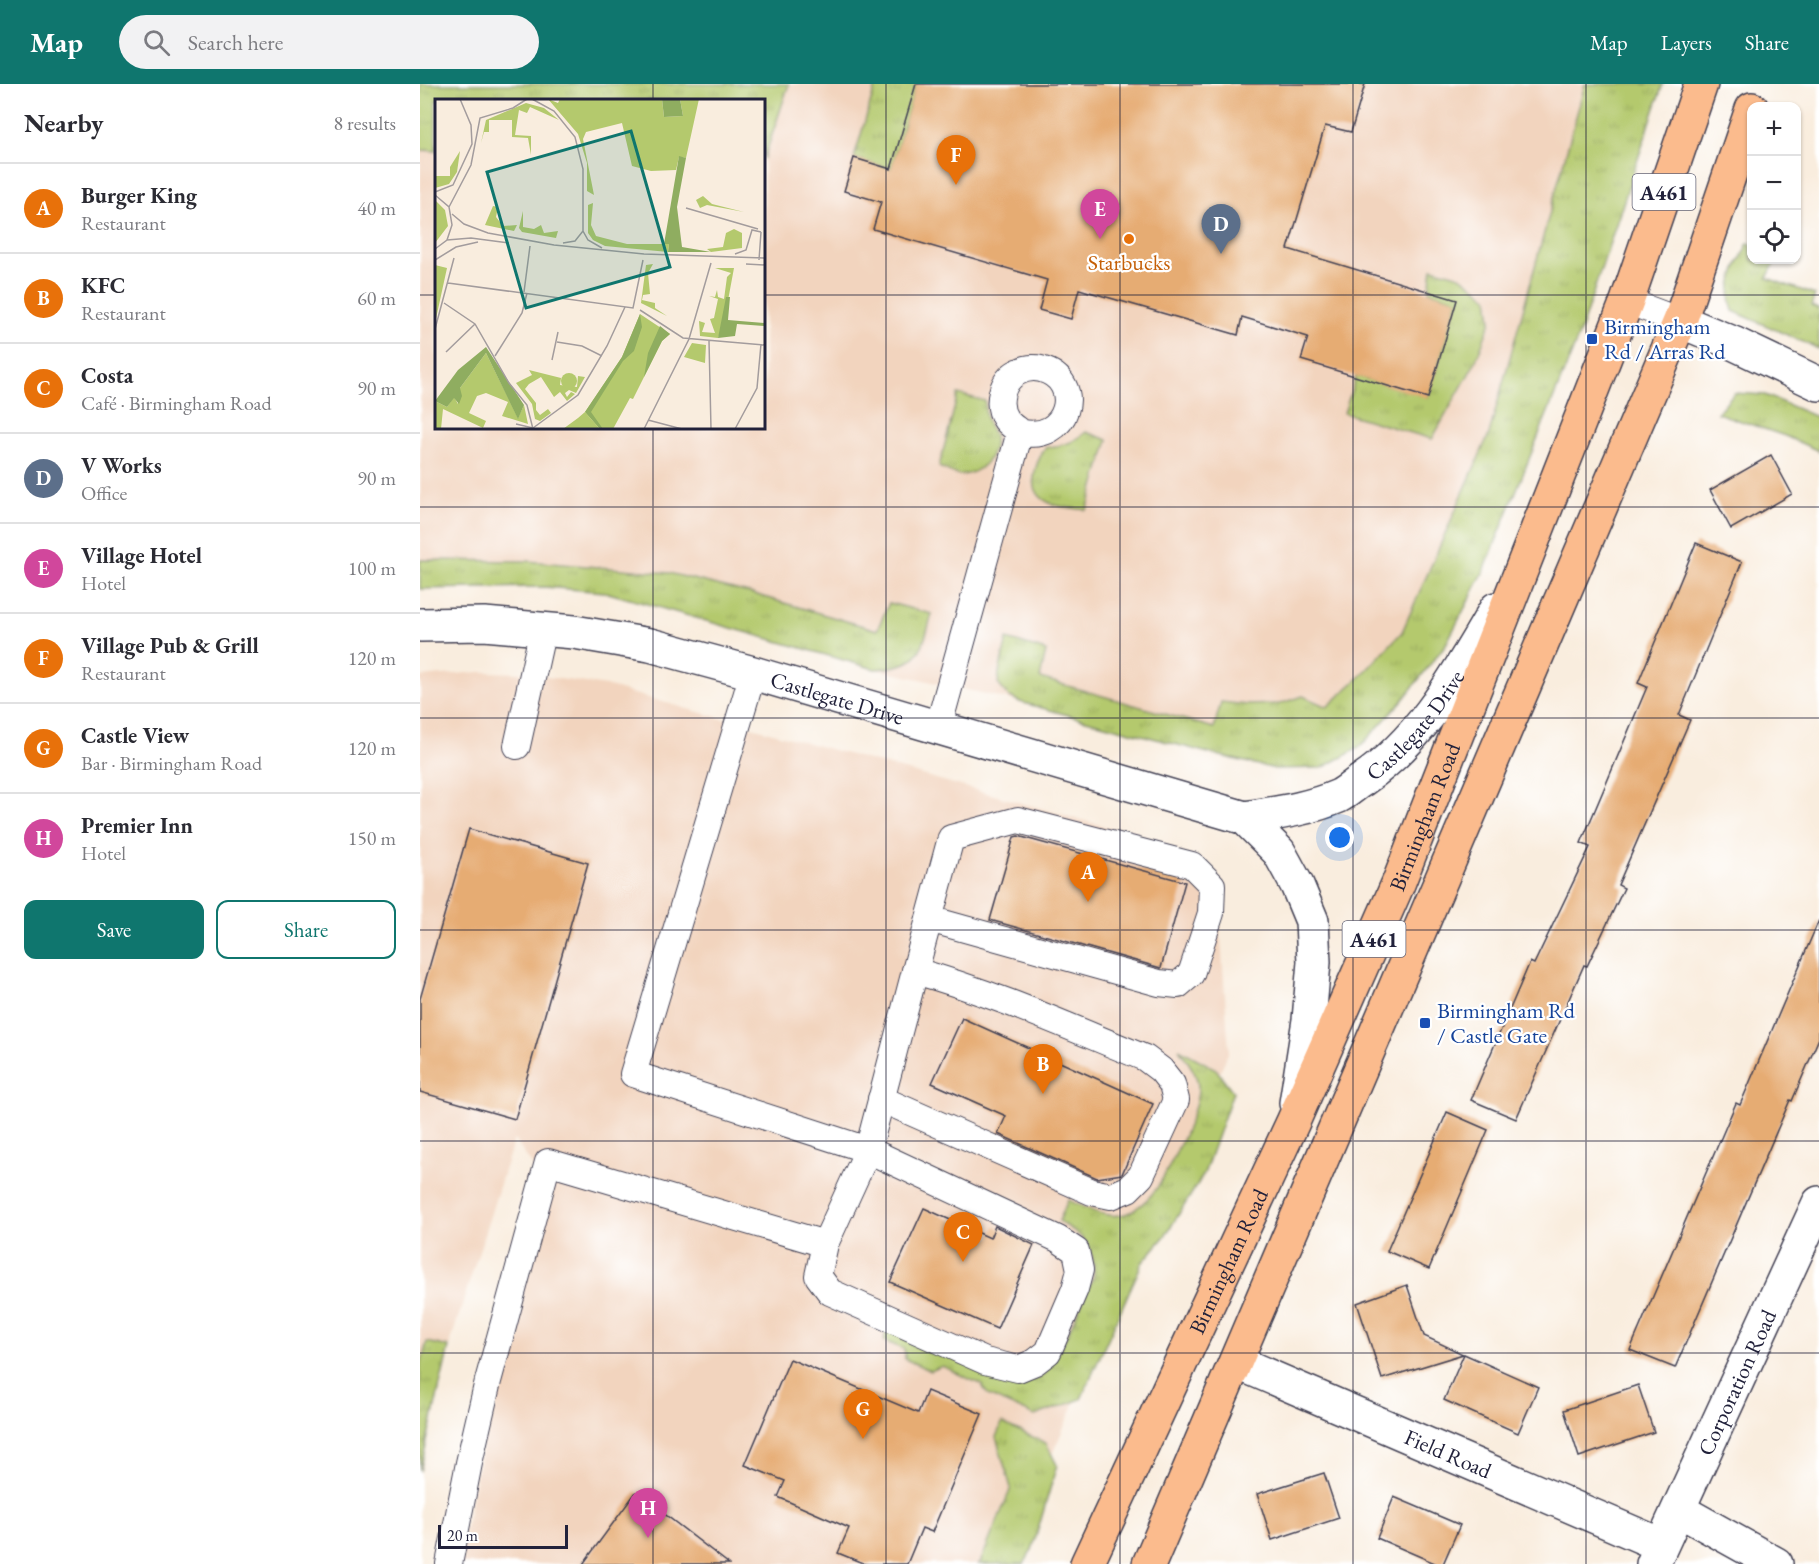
<!DOCTYPE html>
<html lang="en">
<head>
<meta charset="utf-8">
<style>
  :root { --surface:#fff; --page:#f2f2f3; --text:#2b2b33; --muted:#7c7c81; --line:#e1e1e2; --accent:#0f766e }
  body { margin:0; font-family:"EB Garamond",serif; background:var(--page); color:var(--text) }
  .controls { position:absolute; right:18px; top:18px; display:grid; overflow:hidden; border-radius:12px; box-shadow:0 2px 4px #0004 }
  .controls button { width:54px; height:54px; display:grid; place-items:center; padding:0; border:0; border-bottom:2px solid var(--line); background:var(--surface); color:var(--text); font:30px sans-serif }
  .scale { position:absolute; left:18px; bottom:15px; width:130px; box-sizing:border-box; padding-left:6px; border:3px solid #22223b; border-top:0; font-size:16px; line-height:21px; white-space:nowrap; color:#22223b; -webkit-text-stroke:4px #fff; paint-order:stroke }
  .you { position:absolute; left:920px; top:754px; width:21px; height:21px; margin:-15px; border:4px solid #fff; border-radius:50%; background:#1a73e8; box-shadow:0 0 0 9px #1a73e833 }
  .badge { display:grid; place-items:center; width:39px; height:39px; border-radius:50%; background:var(--accent); color:#fff; font-size:20px; font-weight:700 }
  .pin { position:absolute; translate:-50% -50px; filter:drop-shadow(0 2px 3px #0008) }
  .pin::after { content:''; position:absolute; top:32px; width:21px; height:18px; background:inherit; clip-path:polygon(0 0,100% 0,50% 100%) }
  .list { margin:0; padding:0; list-style:none }
  h2 { display:flex; justify-content:space-between; align-items:center; height:78px; margin:0; padding:0 24px; font-size:26px }
  h2 small { font-size:20px; font-weight:400; color:var(--muted) }
  .list li { display:grid; grid-template-columns:39px 1fr auto; gap:18px; align-items:center; box-sizing:border-box; height:90px; padding:0 24px; border-top:2px solid var(--line) }
  .list b { display:block; font-size:22px; white-space:nowrap }
  .list p { margin:0; font-size:20px; white-space:nowrap; color:var(--muted) }
  .list em { font-size:20px; font-style:normal; color:var(--muted) }
  .actions { display:flex; gap:12px; padding:18px 24px }
  .actions a { flex:1; padding:14px 0; border:2px solid var(--accent); border-radius:12px; text-align:center; font-size:21px; color:var(--accent) }
  .actions .main { background:var(--accent); color:#fff }
  .icon { flex:none; width:33px; height:33px; fill:none; stroke:currentColor; stroke-width:2; stroke-linecap:round; stroke-linejoin:round }
  .map { position:relative; flex:none; width:1399px; height:1480px; overflow:hidden }
  header { display:flex; align-items:center; gap:36px; box-sizing:border-box; height:84px; padding:0 30px; background:var(--accent); color:#fff }
  header strong { font-size:28px }
  nav { display:flex; gap:33px; margin-inline-start:auto; font-size:21px }
  .search { width:420px; height:54px; background:var(--page); display:flex; align-items:center; gap:15px; box-sizing:border-box; padding:0 21px; border-radius:33px; color:var(--muted); font-size:22px }
  main { display:flex }
  aside { flex:1; background:var(--surface) }
  .map>svg:first-child { display:block }
  .built { fill:#f2d4be; fill-rule:evenodd }
  .grass { fill:url(#grass-tufts); stroke:#6b7654; stroke-width:1.5 }
  .building { fill:#e6ac73 }
  .lines { fill:none; stroke-linecap:round; stroke-linejoin:round }
  .lane-casing { stroke:#424053; stroke-width:28 }
  .street-casing { stroke:#424053; stroke-width:36 }
  .highway-casing { stroke:#424053; stroke-width:36 }
  .lane { stroke:#fff; stroke-width:26 }
  .street { stroke:#fff; stroke-width:33 }
  .highway { stroke:#fbbb8d; stroke-width:33 }
  .grid { fill:none; stroke:#22223b; stroke-width:1.5; stroke-opacity:0.55 }
  .food-dot { fill:#e8710a; stroke:#fff; stroke-width:2 }
  .transit-dot { fill:#1a4fb4; stroke:#fff; stroke-width:2 }
  .labels { text-anchor:middle; dominant-baseline:central; stroke-width:4.5; stroke-linejoin:round; paint-order:stroke }
  .shield { fill:#fff; stroke:#646476; stroke-width:1.5 }
  .shield-label { font-size:21px; font-weight:bold; fill:#22223b }
  .food-label { font-size:22px; fill:#c56008; stroke:#fff }
  .transit-label { font-size:22px; fill:#164399; stroke:#fff; text-anchor:start }
  .street-label { font-size:22px; fill:#22223b; stroke:#fff }
  .inset-road { fill:none; stroke:#a39c9d; stroke-width:1.5 }
  .view { fill:#0f766e; fill-opacity:0.15; stroke:#0f766e; stroke-width:3 }
  .inset-edge { fill:none; stroke:#22223b; stroke-width:3 }
</style>
</head>
<body>
<header>
<strong>Map</strong>
<div class="search"><svg class="icon" aria-label="search" viewBox="0 0 24 24"><circle cx="10" cy="10" r="6"/><path d="M15 15l6 6"/></svg>Search here</div>
<nav><a>Map</a><a>Layers</a><a>Share</a></nav>
</header>
<main>
<aside>
<h2>Nearby<small>8 results</small></h2>
<ul class="list">
<li><span class="badge" style="background:#e8710a">A</span><div><b>Burger King</b><p>Restaurant</p></div><em>40 m</em></li>
<li><span class="badge" style="background:#e8710a">B</span><div><b>KFC</b><p>Restaurant</p></div><em>60 m</em></li>
<li><span class="badge" style="background:#e8710a">C</span><div><b>Costa</b><p>Café · Birmingham Road</p></div><em>90 m</em></li>
<li><span class="badge" style="background:#5c6f8a">D</span><div><b>V Works</b><p>Office</p></div><em>90 m</em></li>
<li><span class="badge" style="background:#d1479c">E</span><div><b>Village Hotel</b><p>Hotel</p></div><em>100 m</em></li>
<li><span class="badge" style="background:#e8710a">F</span><div><b>Village Pub &amp; Grill</b><p>Restaurant</p></div><em>120 m</em></li>
<li><span class="badge" style="background:#e8710a">G</span><div><b>Castle View</b><p>Bar · Birmingham Road</p></div><em>120 m</em></li>
<li><span class="badge" style="background:#d1479c">H</span><div><b>Premier Inn</b><p>Hotel</p></div><em>150 m</em></li>
</ul>
<div class="actions"><a class="main">Save</a><a>Share</a></div>
</aside>
<div class="map">
<svg width="1399" height="1480" viewBox="0 0 1399 1480">
  <defs>
    <pattern id="grass-tufts" width="24" height="20" patternUnits="userSpaceOnUse" patternTransform="scale(1.5)"><rect width="24" height="20" fill="#b4c96d"/><path d="M3 7l-1-3M5 7V3M7 7l1-3M15 17l-1-3M17 17v-4M19 17l1-3" fill="none" stroke="#9aac5f"/></pattern>
  </defs>
  <rect width="100%" height="100%" fill="#fff"/>
  <filter id="ink" filterUnits="userSpaceOnUse"><feTurbulence type="fractalNoise" baseFrequency=".0167" numOctaves="2"/><feDisplacementMap in="SourceGraphic" scale="12" xChannelSelector="R" yChannelSelector="G"/><feConvolveMatrix kernelMatrix="1 2 1 2 8 2 1 2 1" color-interpolation-filters="sRGB"/></filter>
  <filter id="wash" filterUnits="userSpaceOnUse"><feTurbulence type="fractalNoise" baseFrequency=".008" numOctaves="4" result="noise"/><feDisplacementMap in="SourceGraphic" scale="24" xChannelSelector="R" yChannelSelector="G"/><feGaussianBlur stdDeviation="1.35" result="paint"/><feColorMatrix in="noise" values="0 0 0 0 0 0 0 0 0 0 0 0 0 0 0 0 0 1.4 0 .05"/><feComposite in="paint" operator="in"/></filter>
  <g filter="url(#wash)">
    <rect width="100%" height="100%" fill="#f9edde"/>
    <!-- built -->
    <g class="built">
      <path d="M 0,0 L 1165,0 L 1067,355 L 982,548 L 940,592 L 907,623 L 883,612 L 860,620 L 828,621 L 801,618 L 788,669 L 600,618 L 455,585 L 185,508 L 124,503 L 0,505 ZM 16,16 L 344,16 L 344,344 L 16,344 Z"/>
      <polygon points="60,588 101,589 186,602 722,753 796,787 809,967 584,1480 38,1480 63,1356 129,1105 94,1055 29,1263 0,1387 0,593"/>
    </g>
    <!-- grass -->
    <g class="grass">
      <polygon points="0,0 369,0 344,75 344,16 16,16 16,67 0,66"/>
      <polygon points="456,0 496,0 471,85 434,74"/>
      <polygon points="1165,0 1243,0 1159,251 1064,487 1026,560 982,617 939,664 902,684 855,685 788,669 600,618 588,612 578,600 579,588 587,555 626,567 620,594 794,644 801,618 828,621 860,620 883,612 907,623 941,592 982,548 1069,350"/>
      <path d="M 1328,159 L 1331,160 L 1332,176 L 1356,176 L 1347,194 L 1395,211 L 1391,222 L 1399,225 L 1399,265 L 1313,227 C 1304,203 1318,181 1328,159 Z"/>
      <polygon points="1012,184 1040,192 1068,213 1071,237 1055,279 1012,355 924,329 936,292 1008,313 1037,216 1009,207"/>
      <polygon points="1314,309 1345,311 1399,334 1399,367 1365,352 1297,329"/>
      <path d="M 538,310 L 565,317 C 565,325 565,332 568,340 C 570,344 573,348 574,352 C 577,372 561,390 541,391 C 535,391 525,385 519,383 Z"/>
      <path d="M 666,348 L 688,356 L 667,426 C 655,424 640,424 630,419 C 604,408 615,379 626,363 C 643,362 653,359 666,348 Z"/>
      <path d="M 0,476 L 107,477 L 249,489 L 337,511 L 457,546 L 469,519 L 512,530 C 501,569 500,582 455,585 L 185,508 L 124,503 L 0,505 Z"/>
      <path d="M 759,965 L 796,985 L 813,1008 L 784,1090 L 745,1152 L 722,1179 L 661,1315 L 615,1332 L 568,1311 L 562,1301 L 522,1282 L 511,1287 L 485,1275 L 484,1265 L 464,1257 L 466,1244 L 585,1296 C 597,1297 612,1299 622,1292 C 635,1283 665,1211 674,1192 C 675,1160 665,1154 639,1137 L 648,1116 C 664,1123 682,1134 701,1131 C 713,1130 730,1114 737,1104 C 750,1083 777,1030 778,1006 C 779,990 767,977 759,965 Z"/>
      <polygon points="7,1258 29,1263 0,1387 0,1283"/>
      <polygon points="582,1339 626,1359 637,1381 612,1466 604,1480 557,1480 560,1479 591,1404 576,1353"/>
    </g>
    <g id="blocks">
      <!-- building -->
      <g class="building">
        <polygon points="496,0 945,0 931,48 905,42 868,165 1037,216 1008,314 881,276 888,253 822,233 818,251 659,205 651,235 619,226 627,196 453,145 461,118 424,107 434,74 471,85"/>
        <polygon points="1351,371 1372,410 1311,445 1290,406"/>
        <polygon points="1276,459 1322,478 1259,631 1270,636 1198,801 1204,804 1167,882 1164,881 1096,1035 1051,1016 1110,878 1114,880 1170,763 1161,759 1227,603 1218,599"/>
        <polygon points="49,745 168,779 95,1035 0,1008 0,915"/>
        <polygon points="598,752 765,798 741,884 570,836 594,753"/>
        <polygon points="1399,836 1399,954 1372,1017 1370,1016 1255,1284 1210,1266 1316,1019 1320,1021"/>
        <polygon points="542,934 733,1020 702,1090 677,1094 578,1050 586,1032 512,999"/>
        <polygon points="1027,1028 1068,1046 1009,1185 967,1167"/>
        <polygon points="504,1124 570,1154 575,1142 614,1161 577,1245 470,1198"/>
        <polygon points="987,1201 1004,1252 1043,1270 962,1295 937,1219"/>
        <polygon points="1044,1270 1118,1303 1098,1349 1024,1316"/>
        <polygon points="370,1275 498,1329 507,1307 562,1330 512,1448 502,1444 487,1480 445,1480 418,1469 429,1444 358,1413 365,1397 325,1381"/>
        <polygon points="1218,1301 1234,1348 1159,1373 1144,1326"/>
        <polygon points="904,1389 919,1434 852,1456 837,1410"/>
        <polygon points="216,1408 309,1480 163,1480"/>
        <polygon points="974,1413 1040,1441 1023,1480 1017,1480 957,1454"/>
      </g>
    </g>
  </g>
  <g filter="url(#ink)">
    <use href="#blocks" fill-opacity="0" stroke="#424053" stroke-width="1.5"/>
    <g class="lines">
      <defs>
        <g id="lane">
          <polyline points="1207,217 1260,237"/>
          <polyline points="333,589 213,990 448,1066 638,1155 656,1167 660,1186 655,1205 628,1268 615,1278 598,1285 565,1277 410,1208 398,1192 405,1160"/>
          <path d="M 518,644 L 600,348 C 595,344 590,341 586,336 C 575,320 582,296 598,288 C 606,284 613,283 621,285 C 666,297 648,361 600,348"/>
          <polyline points="97,662 123,545"/>
          <path d="M 461,1015 L 672,1108 L 691,1112 L 708,1105 L 721,1092 L 756,1016 L 752,1000 L 741,986 L 725,974 C 649,943 574,909 495,887"/>
          <path d="M 29,1480 L 49,1379 L 68,1297 L 128,1078 L 405,1160 L 448,1066 L 495,887 C 507,842 519,798 531,754 L 598,736 L 772,781 L 792,801 L 791,829 L 771,890 L 758,901 L 739,899 L 509,835"/>
        </g>
        <g id="street">
          <polyline points="1260,237 1313,259 1399,300"/>
          <path id="s1" d="M 0,541 L 64,540 L 154,548 L 230,561 L 333,589 L 825,734 C 857,729 889,725 919,712 C 927,708 934,701 942,696 C 1004,654 1038,589 1076,525"/>
          <polyline points="825,734 859,768 877,801 892,837 894,878 889,936 876,1019"/>
          <path id="s2" d="M 816,1278 L 1241,1461"/>
          <polyline points="1259,1426 1356,1480"/>
          <path id="s3" d="M 1233,1480 L 1399,1119"/>
        </g>
        <g id="highway">
          <path id="s4" d="M 667,1480 L 873,1038 L 978,800 L 1207,217 L 1281,0"/>
          <polyline points="729,1480 1260,237 1332,25"/>
        </g>
      </defs>
      <!-- lane casing -->
      <use href="#lane" class="lane-casing"/>
      <!-- street casing -->
      <use href="#street" class="street-casing"/>
      <!-- highway casing -->
      <use href="#highway" class="highway-casing"/>
      <!-- lane -->
      <use href="#lane" class="lane"/>
      <!-- street -->
      <use href="#street" class="street"/>
      <!-- highway -->
      <use href="#highway" class="highway"/>
    </g>
  </g>
  <!-- grid -->
  <path class="grid" d="M 233,0 L 233,16M 466,0 L 466,1480M 700,0 L 700,1480M 933,0 L 933,1480M 1166,0 L 1166,1480M 0,211 L 16,211M 344,211 L 1399,211M 233,344 L 233,1480M 0,423 L 1399,423M 0,634 L 1399,634M 0,846 L 1399,846M 0,1057 L 1399,1057M 0,1269 L 1399,1269"/>
  <!-- markers -->
  <circle class="food-dot" cx="709" cy="155" r="6"/>
  <g class="transit-dot">
    <rect x="1166" y="249" width="12" height="12" rx="3"/>
    <rect x="999" y="933" width="12" height="12" rx="3"/>
  </g>
  <g class="labels">
    <!-- shield labels -->
    <g class="shield">
      <rect x="1212.5" y="90" width="63" height="36" rx="4.5"/>
      <rect x="922.5" y="837" width="63" height="36" rx="4.5"/>
    </g>
    <g class="shield-label">
      <text x="1244" y="108">A461</text>
      <text x="954" y="855">A461</text>
    </g>
    <!-- food labels -->
    <g class="food-label">
      <text x="709" y="178">Starbucks</text>
    </g>
    <!-- transit labels -->
    <g class="transit-label">
      <text x="1184" y="242">Birmingham<tspan x="1184" dy="25">Rd / Arras Rd</tspan></text>
      <text x="1017" y="926">Birmingham Rd<tspan x="1017" dy="25">/ Castle Gate</tspan></text>
    </g>
    <!-- street labels -->
    <g class="street-label">
      <text stroke="none"><textPath href="#s1" startOffset="426">Castlegate Drive</textPath></text>
      <text stroke="none"><textPath href="#s1" startOffset="1053">Castlegate Drive</textPath></text>
      <text stroke="none"><textPath href="#s4" startOffset="820">Birmingham Road</textPath></text>
      <text stroke="none"><textPath href="#s4" startOffset="334">Birmingham Road</textPath></text>
      <text stroke="none"><textPath href="#s3" startOffset="200">Corporation Road</textPath></text>
      <text stroke="none"><textPath href="#s2" startOffset="231">Field Road</textPath></text>
    </g>
  </g>
  <!-- overview -->
  <g transform="translate(15 15)">
    <rect width="330" height="330" fill="#f9edde"/>
    <path d="M 113,0 L 123,4 L 125,0 L 227,0 L 229,18 L 248,17 L 245,0 L 264,0 L 251,59 L 244,58 L 241,71 L 216,72 L 197,67 L 187,24 L 151,33 L 148,40 L 159,96 L 152,92 L 152,64 L 143,35 ZM 91,4 L 109,9 L 124,21 L 95,8 L 92,14 L 84,11 L 80,36 L 96,37 L 96,56 L 93,39 L 77,38 L 77,21 L 54,21 L 54,33 L 49,33 L 46,44 L 51,21 ZM 25,52 L 22,73 L 14,85 L 0,89 L 0,77 L 15,77 L 15,68 ZM 268,97 L 277,105 L 309,113 L 272,106 L 265,109 L 261,101 ZM 0,101 L 10,111 L 13,127 L 0,144 ZM 158,104 L 156,126 L 161,137 L 192,145 L 234,145 L 233,153 L 170,147 L 158,141 L 153,134 L 153,106 ZM 58,107 L 63,108 L 61,118 L 68,127 L 82,126 L 79,132 L 50,126 ZM 88,112 L 88,128 L 99,130 L 106,126 L 109,134 L 123,132 L 121,139 L 87,133 L 84,129 ZM 299,130 L 307,134 L 307,149 L 276,153 L 272,150 L 288,148 L 291,134 ZM 218,165 L 213,174 L 215,195 L 208,196 L 207,201 L 220,204 L 220,209 L 232,217 L 206,204 L 211,166 ZM 0,166 L 12,169 L 0,224 ZM 280,169 L 299,169 L 289,223 L 283,239 L 265,237 L 264,222 L 270,224 L 267,233 L 280,234 L 275,220 L 279,219 L 283,200 L 274,197 L 280,198 L 282,191 L 283,198 L 289,200 L 292,178 L 296,174 ZM 205,215 L 235,235 L 227,242 L 198,300 L 195,299 L 178,330 L 165,330 L 150,313 L 187,258 ZM 257,244 L 271,246 L 270,264 L 249,258 ZM 51,254 L 83,319 L 89,306 L 93,325 L 67,317 L 73,303 L 51,294 L 42,297 L 34,314 L 51,322 L 48,329 L 8,310 L 6,330 L 0,330 L 0,302 L 12,308 L 19,298 L 23,305 L 25,289 ZM 94,271 L 126,279 L 125,286 L 142,288 L 143,277 L 150,278 L 141,294 L 134,291 L 130,294 L 132,298 L 136,293 L 140,295 L 132,302 L 125,293 L 119,298 L 106,278 L 94,285 L 90,290 L 101,304 L 101,311 L 105,316 L 113,310 L 116,314 L 105,322 L 100,320 L 97,305 L 81,284 L 97,276 Z" fill="#b4c96d"/>
    <path d="M 227,0 L 245,0 L 248,17 L 229,18 ZM 244,57 L 251,59 L 242,108 L 247,148 L 276,153 L 233,153 L 234,145 L 229,145 ZM 291,198 L 295,198 L 293,221 L 330,224 L 330,227 L 302,225 L 300,237 L 283,239 ZM 205,215 L 207,228 L 199,252 L 188,262 L 156,313 L 168,330 L 165,330 L 150,313 L 187,258 ZM 225,227 L 235,235 L 227,242 L 209,278 L 213,254 ZM 51,248 L 89,306 L 83,320 L 51,254 L 25,289 L 27,297 L 24,305 L 19,299 L 12,308 L 0,302 L 23,271 Z" fill="#8fad60"/>
    <path d="M 150,313 L 165,330 L 128,330 L 143,319 Z" fill="#b4c96d"/>
    <path d="M126 282a8 8 0 1 1 16 0a8 8 0 1 1-16 0Z" fill="#b4c96d"/>
    <path class="inset-road" d="M 97,0 L 119,12 L 140,38 L 148,70 L 148,132 L 153,141 L 167,149M 0,93 L 18,86 L 37,45 L 36,26 L 25,0M 0,96 L 14,108 L 17,126 L 12,141 L 0,150M 14,108 L 36,66 L 45,19 L 78,9 L 92,0M 251,109 L 323,130M 17,115 L 29,125 L 53,134 L 119,146 L 209,155 L 330,159M 12,141 L 36,139 L 74,144M 128,144 L 140,142 L 148,132M 300,155 L 311,151 L 317,131 L 326,133M 0,161 L 21,148 L 43,143M 324,161 L 326,133M 311,165 L 330,166M 13,184 L 198,209 L 208,161M 89,193 L 95,147M 9,204 L 40,225 L 74,284 L 92,306 L 98,330M 205,211 L 248,239 L 330,246M 0,230 L 19,159M 274,242 L 276,330M 122,243 L 147,247 L 167,257M 11,253 L 40,225M 60,257 L 87,214 L 92,194M 117,261 L 123,233M 213,321 L 247,330M 81,325 L 98,329 L 143,296 L 172,247 L 190,208M 209,330 L 254,240 L 276,164M 300,330 L 322,289 L 326,245"/>
    <path class="view" d="M 196,32 L 235,168 L 91,209 L 52,73 Z"/>
    <rect width="330" height="330" class="inset-edge"/>
  </g>
</svg>
<div class="controls">
<button>+</button>
<button>−</button>
<button><svg class="icon" aria-label="locate" viewBox="0 0 24 24"><circle cx="12" cy="12" r="6"/><path d="M12 2v4M12 18v4M2 12h4M18 12h4"/></svg></button>
</div>
<div class="scale">20 m</div>
<div class="you"></div>
<div class="pin badge" style="left:668px;top:818px;background:#e8710a">A</div>
<div class="pin badge" style="left:623px;top:1010px;background:#e8710a">B</div>
<div class="pin badge" style="left:543px;top:1178px;background:#e8710a">C</div>
<div class="pin badge" style="left:801px;top:170px;background:#5c6f8a">D</div>
<div class="pin badge" style="left:680px;top:155px;background:#d1479c">E</div>
<div class="pin badge" style="left:536px;top:101px;background:#e8710a">F</div>
<div class="pin badge" style="left:443px;top:1355px;background:#e8710a">G</div>
<div class="pin badge" style="left:228px;top:1454px;background:#d1479c">H</div>
</div>
</main>
</body>
</html>
